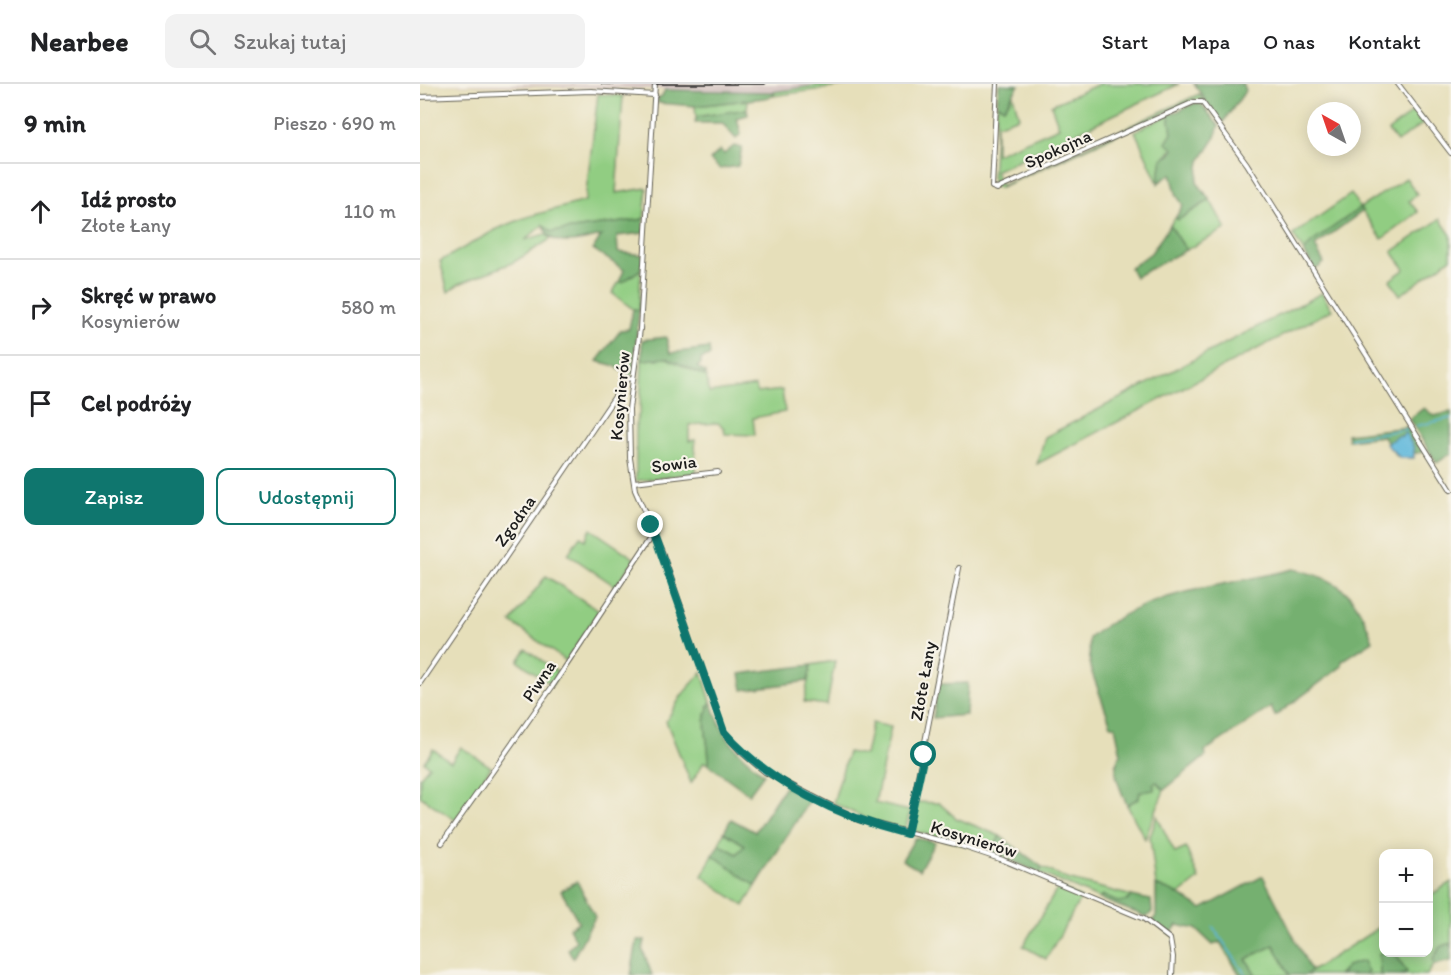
<!DOCTYPE html>
<html lang="pl">
<head>
<meta charset="utf-8">
<style>
  :root { --surface:#fff; --page:#f2f2f2; --text:#202124; --muted:#757577; --line:#e0e0e0; --accent:#0f766e }
  body { margin:0; font-family:Itim,sans-serif; background:var(--page); color:var(--text) }
  .controls { position:absolute; right:18px; bottom:18px; display:grid; overflow:hidden; border-radius:12px; box-shadow:0 3px 15px #0003 }
  .controls button { width:54px; height:54px; display:grid; place-items:center; padding:0; border:0; border-bottom:2px solid var(--line); background:var(--surface); color:var(--text); font:30px sans-serif }
  .compass { position:absolute; left:887px; top:18px; width:54px; height:54px; border-radius:50%; background:var(--surface); box-shadow:0 3px 15px #0003; rotate:320deg }
  .stop { position:absolute; width:18px; height:18px; margin:-14px; border:4px solid #0f766e; border-radius:50%; background:#fff }
  .stop.end { background:#0f766e; border-color:#fff; box-shadow:0 2px 6px #0008 }
  .list { margin:0; padding:0; list-style:none }
  h2 { display:flex; justify-content:space-between; align-items:center; height:78px; margin:0; padding:0 24px; font-size:26px }
  h2 small { font-size:20px; font-weight:400; color:var(--muted) }
  .list li { display:grid; grid-template-columns:39px 1fr auto; gap:18px; align-items:center; box-sizing:border-box; height:96px; padding:0 24px; border-top:2px solid var(--line) }
  .list b { display:block; font-size:22px; white-space:nowrap }
  .list p { margin:0; font-size:20px; white-space:nowrap; color:var(--muted) }
  .list em { font-size:20px; font-style:normal; color:var(--muted) }
  .actions { display:flex; gap:12px; padding:18px 24px }
  .actions a { flex:1; padding:14px 0; border:2px solid var(--accent); border-radius:12px; text-align:center; font-size:21px; color:var(--accent) }
  .actions .main { background:var(--accent); color:#fff }
  .icon { flex:none; width:33px; height:33px; fill:none; stroke:currentColor; stroke-width:2; stroke-linecap:round; stroke-linejoin:round }
  .map { position:relative; flex:none; width:1031px; height:891px; overflow:hidden }
  header { display:flex; align-items:center; gap:36px; box-sizing:border-box; height:84px; padding:0 30px; background:var(--surface); border-bottom:2px solid var(--line) }
  header strong { font-size:28px }
  nav { display:flex; gap:33px; margin-inline-start:auto; font-size:21px }
  .search { width:420px; height:54px; background:var(--page); display:flex; align-items:center; gap:15px; box-sizing:border-box; padding:0 21px; border-radius:12px; color:var(--muted); font-size:22px }
  main { display:flex }
  aside { flex:1; background:var(--surface) }
  .map>svg:first-child { display:block }
  .industrial { fill:#d1bfbe }
  .green { fill:#91cd82; stroke:#56744f; stroke-width:1.5 }
  .forest { fill:#74b070; stroke:#486646; stroke-width:1.5 }
  .water { fill:#5db7db; stroke:#3c6a7c; stroke-width:1.5 }
  .lines { fill:none; stroke-linecap:round; stroke-linejoin:round }
  .stream { stroke:#5db7db; stroke-width:1.5 }
  .street-casing { stroke:#636053; stroke-width:6 }
  .street { stroke:#fff; stroke-width:4 }
  .rail { stroke:#1c1c1c; stroke-width:1.5 }
  .route { stroke:#0f766e; stroke-width:8 }
  .labels { text-anchor:middle; dominant-baseline:central; stroke-width:4.5; stroke-linejoin:round; paint-order:stroke }
  .street-label { font-size:18px; fill:#1c1c1c; stroke:#f7f3e8 }
</style>
</head>
<body>
<header>
<strong>Nearbee</strong>
<div class="search"><svg class="icon" aria-label="search" viewBox="0 0 24 24"><circle cx="10" cy="10" r="6"/><path d="M15 15l6 6"/></svg>Szukaj tutaj</div>
<nav><a>Start</a><a>Mapa</a><a>O nas</a><a>Kontakt</a></nav>
</header>
<main>
<aside>
<h2>9 min<small>Pieszo · 690 m</small></h2>
<ul class="list">
<li><svg class="icon" aria-label="ahead" viewBox="0 0 24 24"><path d="M12 20V5M6 11l6-6 6 6"/></svg><div><b>Idź prosto</b><p>Złote Łany</p></div><em>110 m</em></li>
<li><svg class="icon" aria-label="right" viewBox="0 0 24 24"><path d="M7 20v-9h11M14 6l5 5-5 5"/></svg><div><b>Skręć w prawo</b><p>Kosynierów</p></div><em>580 m</em></li>
<li><svg class="icon" aria-label="arrive" viewBox="0 0 24 24"><path d="M6 21V4h12l-3 4 3 4H6"/></svg><div><b>Cel podróży</b></div></li>
</ul>
<div class="actions"><a class="main">Zapisz</a><a>Udostępnij</a></div>
</aside>
<div class="map">
<svg width="1031" height="891" viewBox="0 0 1031 891">
  <rect width="100%" height="100%" fill="#f7f3e8"/>
  <filter id="ink" filterUnits="userSpaceOnUse"><feTurbulence type="fractalNoise" baseFrequency=".0167" numOctaves="2"/><feDisplacementMap in="SourceGraphic" scale="12" xChannelSelector="R" yChannelSelector="G"/><feConvolveMatrix kernelMatrix="1 2 1 2 8 2 1 2 1" color-interpolation-filters="sRGB"/></filter>
  <filter id="wash" filterUnits="userSpaceOnUse"><feTurbulence type="fractalNoise" baseFrequency=".008" numOctaves="4" result="noise"/><feDisplacementMap in="SourceGraphic" scale="24" xChannelSelector="R" yChannelSelector="G"/><feGaussianBlur stdDeviation="1.35" result="paint"/><feColorMatrix in="noise" values="0 0 0 0 0 0 0 0 0 0 0 0 0 0 0 0 0 1.4 0 .05"/><feComposite in="paint" operator="in"/></filter>
  <g filter="url(#wash)">
    <rect width="100%" height="100%" fill="#e6dfba"/>
    <!-- industrial -->
    <polygon class="industrial" points="5,0 406,0 354,8"/>
    <!-- green -->
    <g class="green">
      <polygon points="406,0 437,0 354,12 354,8"/>
      <polygon points="679,0 759,0 575,87 581,102 779,10 784,18 775,15 579,104 576,103 572,93 577,20 584,24 593,11 599,33 576,41 576,70 639,43 631,21"/>
      <polygon points="178,10 203,12 196,109 227,104 224,135 131,148 123,141 105,156 125,150 131,155 94,178 39,200 28,208 20,177 77,145 107,133 165,117"/>
      <polygon points="328,16 327,25 276,33 275,22"/>
      <polygon points="995,26 1005,38 977,58 968,47"/>
      <path d="M 749,31 C 752,47 760,66 742,75 L 738,99 L 715,47 Z"/>
      <polygon points="986,94 997,110 989,117 998,128 962,155 940,124 884,168 873,151 931,110 940,124"/>
      <polygon points="790,116 806,145 766,166 750,141 756,133 758,136"/>
      <polygon points="1020,135 1031,151 1031,174 980,211 970,196 985,185 972,168"/>
      <polygon points="221,185 219,226 213,225 192,209 199,198 203,198"/>
      <polygon points="902,209 912,226 617,380 625,353"/>
      <polygon points="247,274 284,292 286,289 289,309 335,302 337,309 362,306 365,328 333,334 335,351 305,350 304,344 298,339 269,341 269,357 275,356 276,389 216,397 216,338 220,327 222,276"/>
      <polygon points="171,445 215,475 195,502 148,470 160,452 165,456"/>
      <polygon points="126,492 179,527 146,577 91,538"/>
      <polygon points="106,565 139,589 132,601 98,577"/>
      <polygon points="415,577 407,621 384,618 391,581"/>
      <path d="M 282,588 L 291,618 C 279,638 290,658 289,681 L 284,678 L 271,699 L 246,637 L 262,611 Z"/>
      <polygon points="452,639 471,643 455,719 490,727 485,747 445,734 413,719 428,668 445,671"/>
      <polygon points="41,663 71,683 35,736 0,712 0,693 9,682 4,678 13,665 31,678"/>
      <polygon points="737,698 744,706 725,755 707,721 719,714 720,708 735,705 733,700"/>
      <polygon points="495,718 519,719 536,734 580,752 572,768 489,746"/>
      <polygon points="737,732 755,769 766,764 779,795 759,811 736,801 730,753"/>
      <polygon points="304,748 325,761 317,770 299,760"/>
      <polygon points="293,771 336,802 324,822 282,792"/>
      <polygon points="622,783 647,795 712,812 708,817 697,818 682,812 680,815 620,789"/>
      <polygon points="1031,798 1031,859 1020,863 1013,876 1014,881 1007,891 981,891 987,888 975,869 1008,868 1009,812"/>
      <polygon points="639,802 661,814 626,875 603,862"/>
      <polygon points="963,841 960,891 945,891 948,888 927,882 919,891 885,891"/>
      <polygon points="854,861 870,891 836,891 826,875"/>
    </g>
    <!-- forest -->
    <g class="forest">
      <polygon points="579,0 599,1 584,24 577,20"/>
      <polygon points="774,0 823,0 826,6 802,40"/>
      <polygon points="245,6 354,8 354,12 345,14 275,22 238,19 238,14 242,12"/>
      <polygon points="775,19 782,21 799,42 794,56 780,77 777,98 790,116 758,136 756,133 763,121 757,112 751,90 738,99 742,75 750,71 754,65 746,59 752,49 749,31"/>
      <polygon points="327,25 328,31 317,34 321,50 316,55 302,39 275,39 276,33"/>
      <polygon points="314,62 322,64 318,82 300,85 290,76 300,66 304,70"/>
      <polygon points="940,124 943,127 895,162 904,179 895,186 884,168 891,159"/>
      <path d="M 224,135 L 224,149 L 197,152 L 198,168 L 223,171 L 221,185 L 203,198 L 199,198 L 204,186 L 173,165 L 181,152 C 162,157 130,167 123,141 L 131,148 Z"/>
      <polygon points="750,141 766,166 715,193 710,184 731,169"/>
      <polygon points="213,225 219,226 213,289 209,293 195,282 177,277 201,246 209,245"/>
      <polygon points="246,253 250,269 289,264 290,272 281,275 281,280 277,283 286,289 285,292 247,274 222,276 222,256"/>
      <polygon points="1004,324 1014,332 1031,328 1031,369 1017,379 989,335"/>
      <polygon points="987,343 1004,368 976,372 963,352 928,356 927,350"/>
      <path d="M 873,485 C 922,495 936,510 953,557 L 922,577 L 922,582 L 855,632 L 851,623 L 785,667 L 786,672 L 744,706 L 737,698 L 733,700 L 735,706 L 720,708 L 719,714 L 707,721 C 701,706 689,685 701,670 L 695,642 L 691,641 L 670,583 L 669,554 C 729,504 802,504 873,485 Z"/>
      <polygon points="391,581 388,597 323,606 320,590"/>
      <polygon points="548,599 546,631 513,634 518,600"/>
      <path d="M 291,618 C 305,656 312,664 344,690 L 329,710 L 289,681 C 290,658 279,638 291,618 Z"/>
      <polygon points="365,702 390,715 336,802 293,771 299,760 317,770 325,761 304,748 311,735 335,748"/>
      <polygon points="580,752 622,783 620,789 572,768"/>
      <polygon points="495,754 515,758 499,786 482,776"/>
      <polygon points="843,792 891,887 885,891 870,891 854,861 826,875 836,891 820,891 800,858 793,861 776,845 757,841 751,850 732,837 736,832 736,801 760,811 782,825"/>
      <polygon points="157,797 175,833 153,874 148,865 156,857 149,844 159,838 141,807"/>
      <polygon points="682,811 697,818 707,817 712,812 731,816 732,828 727,833 680,815"/>
      <polygon points="217,856 225,856 223,866 232,891 211,891"/>
      <polygon points="1031,859 1031,877 1014,881 1013,876 1020,863"/>
      <polygon points="963,866 964,868 975,869 987,888 981,891 960,891 959,870"/>
      <polygon points="943,877 948,888 945,891 919,891 927,882"/>
    </g>
    <!-- water -->
    <polygon class="water" points="985,348 994,364 994,374 980,374 966,360 976,353 982,352"/>
    <g class="lines">
      <!-- stream -->
      <g class="stream">
        <polyline points="996,342 1031,334"/>
        <polyline points="929,354 989,345"/>
        <polyline points="793,843 826,891"/>
      </g>
    </g>
  </g>
  <g filter="url(#ink)">
    <g class="lines">
      <defs>
        <g id="street">
          <polyline points="235,0 220,245 209,325 210,374 215,406 242,468 304,648 321,668 345,688 439,736 535,760 583,776 724,835 750,855 753,873 752,891"/>
          <polyline points="577,0 572,103 577,105 774,18 782,18 827,80 1031,406"/>
          <polyline points="978,0 1031,69"/>
          <polyline points="0,13 171,7 235,11"/>
          <polyline points="214,398 298,388"/>
          <polyline points="0,599 207,295 213,294"/>
          <polyline points="487,750 539,484"/>
          <polyline points="22,759 132,603 234,449"/>
        </g>
      </defs>
      <!-- street casing -->
      <use href="#street" class="street-casing"/>
      <!-- street -->
      <use href="#street" class="street"/>
      <!-- rail -->
      <polyline class="rail" points="182,0 345,0"/>
    </g>
  </g>
  <g class="lines" filter="url(#ink)">
    <!-- route -->
    <path class="route" d="M 231,441 L 304,648 C 350,700 420,733 487,750 L 504,671"/>
  </g>
  <g class="labels">
    <!-- street labels -->
    <g class="street-label">
      <text transform="translate(638 65) rotate(-24)">Spokojna</text>
      <text transform="translate(200 312) rotate(-85)">Kosynierów</text>
      <text transform="translate(254 380) rotate(-7)">Sowia</text>
      <text transform="translate(95 437) rotate(-55)">Zgodna</text>
      <text transform="translate(119 597) rotate(-56)">Piwna</text>
      <text transform="translate(503 597) rotate(-80)">Złote Łany</text>
      <text transform="translate(554 755) rotate(17)">Kosynierów</text>
    </g>
  </g>
</svg>
<div class="controls">
<button>+</button>
<button>−</button>
</div>
<svg class="compass" viewBox="-18 -18 36 36"><path d="M0-13l5 13h-10z" fill="#e53935"/><path d="M0 13l5-13h-10z" fill="#757577"/></svg>
<div class="stop" style="left:504px;top:671px"></div>
<div class="stop end" style="left:231px;top:441px"></div>
</div>
</main>
</body>
</html>
